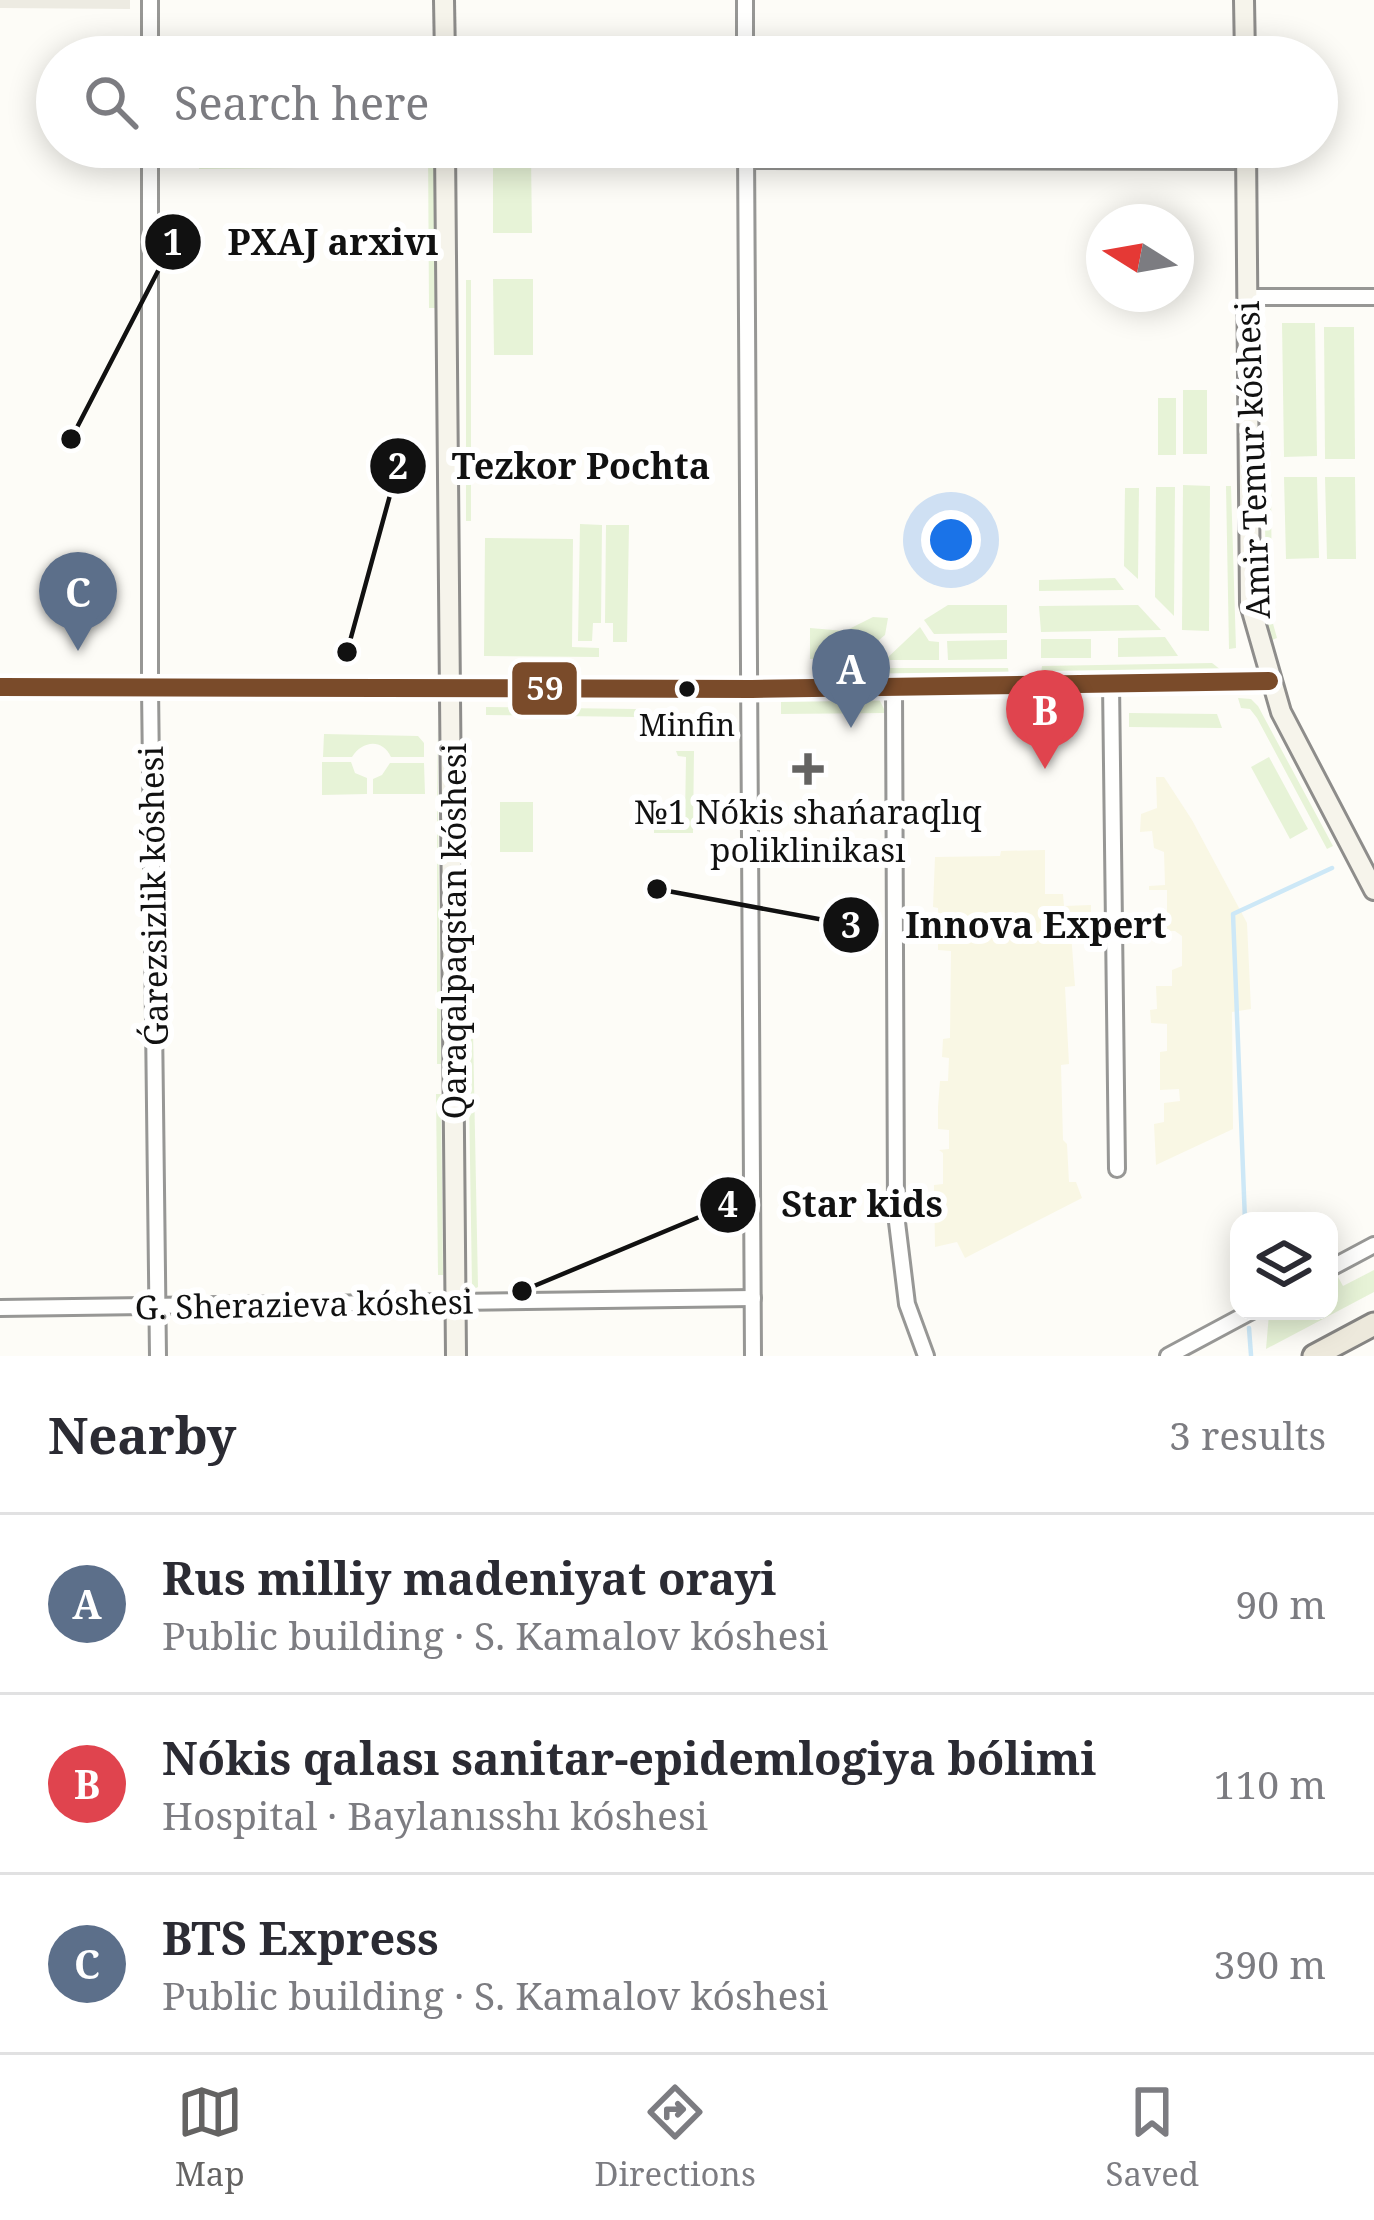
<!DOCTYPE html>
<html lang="en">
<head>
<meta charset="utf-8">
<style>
  :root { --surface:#fff; --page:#f7f7f7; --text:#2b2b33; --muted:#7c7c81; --line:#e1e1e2; --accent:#646362 }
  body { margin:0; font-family:"Noto Serif",serif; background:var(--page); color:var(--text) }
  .controls { position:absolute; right:36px; bottom:36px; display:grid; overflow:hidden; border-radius:24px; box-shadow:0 6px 30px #0003 }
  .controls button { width:108px; height:108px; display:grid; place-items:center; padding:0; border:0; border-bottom:3px solid var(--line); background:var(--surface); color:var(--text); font:60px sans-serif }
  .compass { position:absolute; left:1086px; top:204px; width:108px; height:108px; border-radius:50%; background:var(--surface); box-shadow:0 6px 30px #0003; rotate:281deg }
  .you { position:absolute; left:951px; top:540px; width:42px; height:42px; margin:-30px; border:9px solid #fff; border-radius:50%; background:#1a73e8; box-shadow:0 0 0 18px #1a73e833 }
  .badge { display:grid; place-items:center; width:78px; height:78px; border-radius:50%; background:var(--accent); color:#fff; font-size:39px; font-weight:700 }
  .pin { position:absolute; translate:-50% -99px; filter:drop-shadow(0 3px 6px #0008) }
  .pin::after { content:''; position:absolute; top:63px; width:42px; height:36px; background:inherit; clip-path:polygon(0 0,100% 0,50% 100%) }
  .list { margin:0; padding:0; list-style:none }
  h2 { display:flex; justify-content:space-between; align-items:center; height:156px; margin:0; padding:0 48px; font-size:51px }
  h2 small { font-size:39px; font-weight:400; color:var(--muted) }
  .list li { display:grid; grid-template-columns:78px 1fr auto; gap:36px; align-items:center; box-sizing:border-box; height:180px; padding:0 48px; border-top:3px solid var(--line) }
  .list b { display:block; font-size:45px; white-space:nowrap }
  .list p { margin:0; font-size:39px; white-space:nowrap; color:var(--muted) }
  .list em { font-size:39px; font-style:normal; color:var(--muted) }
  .icon { flex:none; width:66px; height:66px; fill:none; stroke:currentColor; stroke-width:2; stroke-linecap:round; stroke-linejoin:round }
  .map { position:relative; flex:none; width:1374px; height:1356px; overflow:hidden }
  .search { position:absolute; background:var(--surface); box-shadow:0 6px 30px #0003; left:36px; right:36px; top:36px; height:132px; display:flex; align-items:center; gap:30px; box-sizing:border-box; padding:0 42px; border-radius:66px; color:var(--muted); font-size:45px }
  .sheet { height:696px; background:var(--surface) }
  nav { display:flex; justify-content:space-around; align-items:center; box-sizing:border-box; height:168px; border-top:3px solid var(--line); background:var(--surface); font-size:33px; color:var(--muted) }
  nav a { display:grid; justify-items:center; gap:6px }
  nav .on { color:var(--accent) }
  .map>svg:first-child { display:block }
  .farmland { fill:#f9f7e4 }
  .green { fill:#e7f3d7 }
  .plaza { fill:#edebe2 }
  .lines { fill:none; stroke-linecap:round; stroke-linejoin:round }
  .stream { stroke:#cde8f7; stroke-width:4.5 }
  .street-casing { stroke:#979795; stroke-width:20 }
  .secondary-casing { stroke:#8e8d8b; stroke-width:24 }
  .primary-casing { stroke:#858482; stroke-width:27 }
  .street { stroke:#fffffe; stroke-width:14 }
  .secondary { stroke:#f6f4eb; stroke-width:18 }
  .primary { stroke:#ede9dc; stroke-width:21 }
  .bus-1-casing { stroke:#fff; stroke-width:27 }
  .bus-1 { stroke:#7a4b2a; stroke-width:18 }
  .bus-dot { fill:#111; stroke:#fff; stroke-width:4.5 }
  .poi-dot { fill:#646362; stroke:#fff; stroke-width:4.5 }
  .labels { text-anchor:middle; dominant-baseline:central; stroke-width:12; stroke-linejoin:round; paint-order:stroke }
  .bus-label { font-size:30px; fill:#111; stroke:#fff }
  .street-label { font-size:33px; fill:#111; stroke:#fff }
  .poi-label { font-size:33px; fill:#111; stroke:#fff }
  .leader { fill:none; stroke:#111; stroke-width:4.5 }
  .callout-dot { fill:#111; stroke:#fff; stroke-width:4.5 }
  .mark-label { font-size:36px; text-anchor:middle; font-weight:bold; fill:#fff }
  .callout-label { font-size:36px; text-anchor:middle; font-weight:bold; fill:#111; stroke:#fff; stroke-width:12; stroke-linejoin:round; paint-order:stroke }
  .line-badge { stroke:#fff; stroke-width:4.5 }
  .badge-label { font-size:33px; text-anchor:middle; font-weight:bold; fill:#fff }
</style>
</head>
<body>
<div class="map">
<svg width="1374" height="1356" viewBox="0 0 1374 1356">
  <rect width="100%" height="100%" fill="#fdfcf7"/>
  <!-- farmland -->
  <g class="farmland">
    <polygon points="1156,777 1164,777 1192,820 1247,923 1251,1009 1232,1012 1233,1129 1156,1165 1154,1124 1164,1122 1164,1103 1180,1101 1179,1089 1160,1090 1160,1052 1167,1051 1167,1024 1151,1023 1150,1010 1157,1009 1156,986 1172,986 1172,970 1182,966 1182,936 1175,931 1151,931 1151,916 1167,915 1167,890 1149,890 1149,886 1165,885 1164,852 1154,848 1152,831 1140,832 1141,814 1157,808"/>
    <polygon points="1045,850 1045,894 1063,894 1064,906 1091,905 1091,919 1070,920 1075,986 1065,987 1069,1064 1061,1065 1063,1140 1067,1144 1069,1182 1076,1182 1082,1198 965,1258 957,1242 935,1247 934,1185 943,1184 943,1153 939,1150 949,1149 949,1130 938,1129 938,1107 940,1081 948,1081 949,1058 942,1057 943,1039 950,1038 951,951 938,950 938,908 933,907 935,857 1000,856 1001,851"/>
  </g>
  <!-- green -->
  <g class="green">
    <polygon points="428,147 434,147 435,308 429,308"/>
    <polygon points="299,155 299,168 199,169 199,156"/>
    <polygon points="531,157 532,233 493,233 493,158"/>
    <polygon points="493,279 533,279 533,355 494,355"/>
    <rect x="466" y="280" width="5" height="241"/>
    <polygon points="1282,323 1315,323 1317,456 1284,457"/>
    <polygon points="1324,327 1354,327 1355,459 1325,459"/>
    <rect x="1183" y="390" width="24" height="64"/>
    <rect x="1158" y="398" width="18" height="57"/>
    <polygon points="1264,477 1271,477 1272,620 1277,638 1272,640 1267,621"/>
    <polygon points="1284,477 1317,477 1319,558 1286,559"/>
    <polygon points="1325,477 1355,477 1356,559 1327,559"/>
    <polygon points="1183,485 1210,486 1209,631 1182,630"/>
    <polygon points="1226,486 1231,486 1236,648 1229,649"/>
    <polygon points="1156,487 1175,487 1174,616 1155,597"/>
    <polygon points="1125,488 1139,488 1138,579 1124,566"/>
    <polygon points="580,524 602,525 601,623 593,623 592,641 578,641"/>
    <polygon points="606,525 629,525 627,642 613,642 613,623 605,623"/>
    <polygon points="485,538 573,539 572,647 599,648 599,657 484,656"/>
    <polygon points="1115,578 1124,590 1039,591 1039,580"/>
    <polygon points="948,605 1007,605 1007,633 934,634 924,620"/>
    <polygon points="1138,605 1161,630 1041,632 1039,606"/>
    <polygon points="873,617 888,618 885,635 856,659 810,659 810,628 845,631"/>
    <polygon points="920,627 929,641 939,642 939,660 885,660"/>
    <polygon points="1165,637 1178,656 1118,657 1118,638"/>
    <rect x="1041" y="639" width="50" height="19"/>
    <polygon points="1007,640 1007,659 948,660 947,641"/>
    <polygon points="1212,663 1221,670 1041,673 1042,666"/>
    <polygon points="880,668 1008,668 1009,675 872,675"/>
    <polygon points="1238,698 1251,699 1258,706 1333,846 1327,849 1257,718 1250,709 1241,708"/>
    <polygon points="879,699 886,713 781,714 781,701"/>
    <polygon points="486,707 636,709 636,717 486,715"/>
    <polygon points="1129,713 1217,714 1222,728 1129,727"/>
    <polygon points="437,719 441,1064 437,1064"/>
    <path d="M 324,734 L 418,736 L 424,743 L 424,757 L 391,757 C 382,738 362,741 352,757 L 323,757 Z"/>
    <polygon points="676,751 694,751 693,833 654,833 654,818 685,818 686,757 678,756"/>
    <polygon points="1269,757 1308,829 1290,839 1251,767"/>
    <polygon points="322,762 351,762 355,773 367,778 367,794 322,795"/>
    <polygon points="390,763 424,763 425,794 373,794 373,779 382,775"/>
    <rect x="500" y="802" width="33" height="50"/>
    <polygon points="473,1031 478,1287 476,1288 472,1285 468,1033"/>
    <polygon points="436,1094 441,1094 443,1275 438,1275"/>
    <polygon points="1374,1270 1374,1292 1266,1349 1269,1314 1329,1311 1329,1282 1338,1277 1343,1286"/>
  </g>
  <!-- plaza -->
  <polygon class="plaza" points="0,0 130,0 130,9 0,8"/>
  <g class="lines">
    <!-- stream -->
    <g class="stream">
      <polyline points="1245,1221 1233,914 1332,868"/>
      <polyline points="1249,1328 1251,1355"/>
    </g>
    <defs>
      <g id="street">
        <polyline points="150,0 150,57"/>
        <polyline points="745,57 745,0"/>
        <polyline points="150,147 150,687 158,1356"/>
        <polyline points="746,147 753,1356"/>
        <polyline points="746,160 1246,161"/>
        <polyline points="1247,297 1374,297"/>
        <polyline points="1111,683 1117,1169"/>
        <polyline points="894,687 896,1214 907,1304 926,1356"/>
        <polyline points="1329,1269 1374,1245"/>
        <polyline points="0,1308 753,1298"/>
        <polyline points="1168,1356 1252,1311"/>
      </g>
      <g id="secondary">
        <polyline points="444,0 445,57"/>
        <polyline points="1244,0 1245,57"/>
        <polyline points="445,147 456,1356"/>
        <polyline points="1246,147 1250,604 1281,712 1374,890"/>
        <polyline points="0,687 752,689 1269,681"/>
      </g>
      <polyline id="primary" points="1314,1356 1374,1324"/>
    </defs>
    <!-- street casing -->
    <use href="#street" class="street-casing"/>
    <!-- secondary casing -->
    <use href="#secondary" class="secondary-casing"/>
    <!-- primary casing -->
    <use href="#primary" class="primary-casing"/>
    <!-- street -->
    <use href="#street" class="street"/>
    <!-- secondary -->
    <use href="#secondary" class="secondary"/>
    <!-- primary -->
    <use href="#primary" class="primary"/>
    <defs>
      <polyline id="bus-1" points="0,687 752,689 1269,681"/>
    </defs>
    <!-- bus-1 casing -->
    <use href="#bus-1" class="bus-1-casing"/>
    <!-- bus-1 -->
    <use href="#bus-1" class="bus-1"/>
  </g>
  <!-- markers -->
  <circle class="bus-dot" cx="687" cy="689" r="10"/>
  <path class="poi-dot" d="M802 751h12v12h12v12h-12v12h-12v-12h-12v-12h12z"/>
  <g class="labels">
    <!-- bus labels -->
    <g class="bus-label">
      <text x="687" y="724">Minfin</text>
    </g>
    <!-- street labels -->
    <g class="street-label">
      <text transform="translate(1252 460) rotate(-92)">Amir Temur kóshesi</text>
      <text transform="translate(153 896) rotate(-91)">Ǵarezsizlik kóshesi</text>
      <text transform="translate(453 931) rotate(-90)">Qaraqalpaqstan kóshesi</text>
      <text transform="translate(304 1304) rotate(-1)">G. Sherazieva kóshesi</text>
    </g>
    <!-- poi labels -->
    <g class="poi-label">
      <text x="808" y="811">№1 Nókis shańaraqlıq<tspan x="808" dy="38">poliklinikası</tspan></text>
    </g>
  </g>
  <!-- callouts -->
  <path class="leader" d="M71 439L173 242M347 652L398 466M657 889L851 925M522 1291L728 1205"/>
  <g class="callout-dot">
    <circle cx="71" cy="439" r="12"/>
    <circle cx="347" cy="652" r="12"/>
    <circle cx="657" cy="889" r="12"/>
    <circle cx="522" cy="1291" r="12"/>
    <circle cx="173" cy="242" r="30"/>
    <circle cx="398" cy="466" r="30"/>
    <circle cx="851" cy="925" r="30"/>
    <circle cx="728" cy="1205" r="30"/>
  </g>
  <g class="mark-label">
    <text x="173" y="255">1</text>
    <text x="398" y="479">2</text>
    <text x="851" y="938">3</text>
    <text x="728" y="1217">4</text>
  </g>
  <g class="callout-label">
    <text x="333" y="255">PXAJ arxivı</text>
    <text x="581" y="479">Tezkor Pochta</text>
    <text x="1036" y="938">Innova Expert</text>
    <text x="862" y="1217">Star kids</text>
  </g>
  <rect class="line-badge" x="510" y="660" width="69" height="57" rx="12" fill="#7a4b2a"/>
  <g class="badge-label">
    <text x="545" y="700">59</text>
  </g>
</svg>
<div class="controls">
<button><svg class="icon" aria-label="layers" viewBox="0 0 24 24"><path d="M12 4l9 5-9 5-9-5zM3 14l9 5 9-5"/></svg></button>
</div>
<svg class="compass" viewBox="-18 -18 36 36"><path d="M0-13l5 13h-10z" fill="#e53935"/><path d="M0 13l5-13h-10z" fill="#7c7c81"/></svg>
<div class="you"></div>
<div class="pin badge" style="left:851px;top:728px;background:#5c6f8a">A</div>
<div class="pin badge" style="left:1045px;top:769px;background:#e0444e">B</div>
<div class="pin badge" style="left:78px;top:651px;background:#5c6f8a">C</div>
<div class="search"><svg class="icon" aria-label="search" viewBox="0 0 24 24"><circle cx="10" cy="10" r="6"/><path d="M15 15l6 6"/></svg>Search here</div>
</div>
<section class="sheet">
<h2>Nearby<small>3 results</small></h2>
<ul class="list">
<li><span class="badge" style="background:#5c6f8a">A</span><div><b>Rus milliy madeniyat orayi</b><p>Public building · S. Kamalov kóshesi</p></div><em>90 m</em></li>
<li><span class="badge" style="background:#e0444e">B</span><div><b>Nókis qalası sanitar-epidemlogiya bólimi</b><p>Hospital · Baylanısshı kóshesi</p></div><em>110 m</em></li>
<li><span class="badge" style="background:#5c6f8a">C</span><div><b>BTS Express</b><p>Public building · S. Kamalov kóshesi</p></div><em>390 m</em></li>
</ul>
</section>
<nav>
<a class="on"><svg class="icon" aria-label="map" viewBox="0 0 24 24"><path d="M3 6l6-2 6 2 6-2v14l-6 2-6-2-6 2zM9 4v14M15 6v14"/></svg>Map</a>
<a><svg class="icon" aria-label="directions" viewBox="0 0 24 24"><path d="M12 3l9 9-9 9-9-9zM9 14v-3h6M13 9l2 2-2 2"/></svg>Directions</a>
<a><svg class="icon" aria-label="saved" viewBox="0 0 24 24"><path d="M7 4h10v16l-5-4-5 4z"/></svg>Saved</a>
</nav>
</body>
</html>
